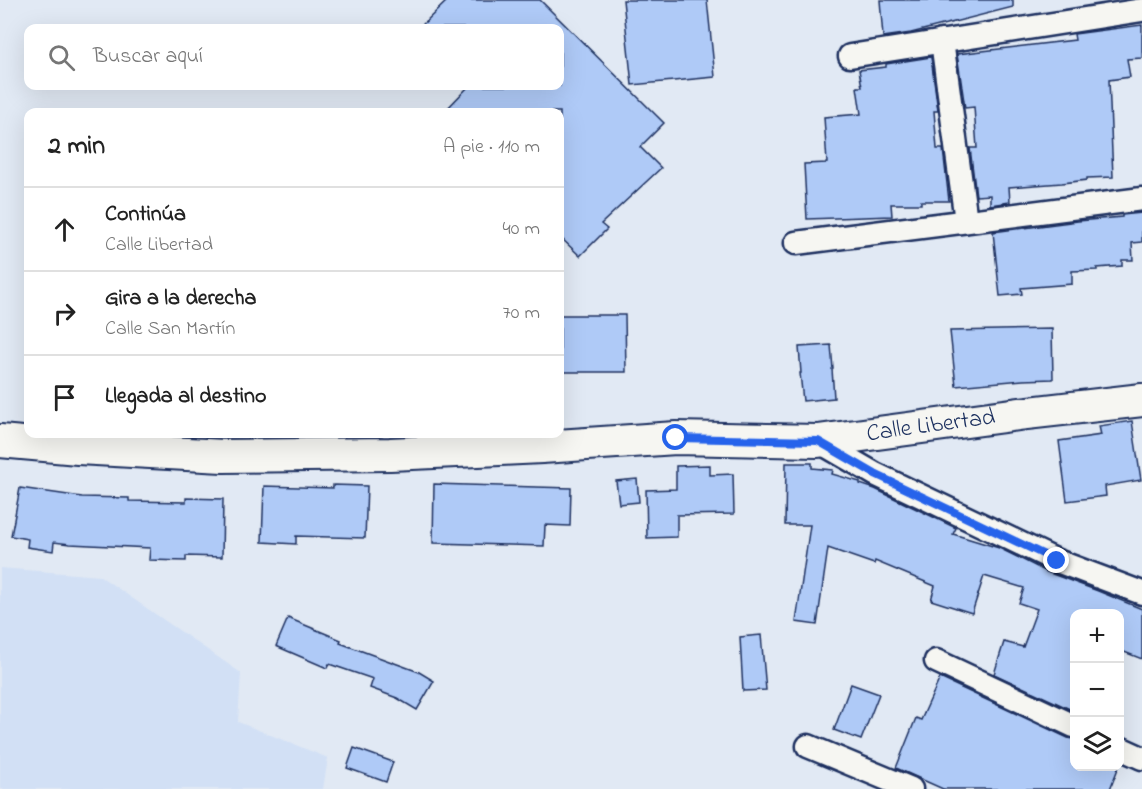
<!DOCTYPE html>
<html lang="es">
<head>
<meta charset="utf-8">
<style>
  :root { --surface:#fff; --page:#f6f6f6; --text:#222; --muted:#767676; --line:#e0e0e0 }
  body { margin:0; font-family:"Indie Flower",sans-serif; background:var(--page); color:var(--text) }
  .controls { position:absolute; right:18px; bottom:18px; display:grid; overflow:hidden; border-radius:12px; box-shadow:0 6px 24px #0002 }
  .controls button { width:54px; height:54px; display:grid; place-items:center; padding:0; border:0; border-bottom:2px solid var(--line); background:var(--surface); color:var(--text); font:30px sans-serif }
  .stop { position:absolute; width:18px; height:18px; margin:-14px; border:4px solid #2563eb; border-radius:50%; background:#fff }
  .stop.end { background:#2563eb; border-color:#fff; box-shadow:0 2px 6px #0008 }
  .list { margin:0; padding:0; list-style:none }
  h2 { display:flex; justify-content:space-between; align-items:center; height:78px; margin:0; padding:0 24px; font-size:26px }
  h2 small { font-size:20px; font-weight:400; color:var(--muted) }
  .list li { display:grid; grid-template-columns:39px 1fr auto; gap:18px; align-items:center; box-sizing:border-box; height:84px; padding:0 24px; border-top:2px solid var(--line) }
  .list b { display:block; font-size:22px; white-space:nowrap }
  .list p { margin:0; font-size:20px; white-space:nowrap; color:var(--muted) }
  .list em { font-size:20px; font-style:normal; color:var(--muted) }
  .icon { flex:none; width:33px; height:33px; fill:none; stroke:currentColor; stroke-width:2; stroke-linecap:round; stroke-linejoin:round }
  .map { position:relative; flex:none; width:1142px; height:789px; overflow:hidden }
  .search { position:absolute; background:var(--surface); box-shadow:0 6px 24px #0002; left:24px; top:24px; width:540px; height:66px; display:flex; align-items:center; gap:15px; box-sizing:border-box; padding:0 21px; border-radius:12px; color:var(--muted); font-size:22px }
  .panel { position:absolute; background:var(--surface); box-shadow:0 6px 24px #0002; left:24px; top:108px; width:540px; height:330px; border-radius:12px }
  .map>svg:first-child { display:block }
  .built { fill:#d2e0f5 }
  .building { fill:#afcaf7; stroke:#1b2f5e; stroke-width:1.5 }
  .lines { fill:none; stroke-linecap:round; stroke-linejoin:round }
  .street-casing { stroke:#1b2f5e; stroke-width:27 }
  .secondary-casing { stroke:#1b2f5e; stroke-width:36 }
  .street { stroke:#f6f6f2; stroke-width:22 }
  .secondary { stroke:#f6f6f2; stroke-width:32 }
  .route { stroke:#2563eb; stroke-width:8 }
  .labels { text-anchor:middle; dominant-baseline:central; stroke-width:4.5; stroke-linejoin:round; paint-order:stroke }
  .street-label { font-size:24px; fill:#1b2f5e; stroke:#f6f6f2 }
</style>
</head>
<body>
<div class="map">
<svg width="1142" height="789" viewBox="0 0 1142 789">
  <rect width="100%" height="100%" fill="#e1e9f4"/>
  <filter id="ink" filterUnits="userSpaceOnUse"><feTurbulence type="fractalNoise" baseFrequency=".0167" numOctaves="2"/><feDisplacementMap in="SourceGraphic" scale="12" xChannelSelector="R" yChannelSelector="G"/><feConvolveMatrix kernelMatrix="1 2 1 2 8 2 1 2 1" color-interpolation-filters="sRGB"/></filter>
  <g filter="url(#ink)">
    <!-- built -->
    <polygon class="built" points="0,568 100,576 241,673 238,722 328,758 323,789 0,789"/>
    <!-- building -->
    <g class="building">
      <polygon points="448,0 540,0 664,123 640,147 661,168 601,224 607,229 580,256 560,237 560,112 444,112 469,86 560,86 560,28 419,28"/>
      <polygon points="623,0 707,0 715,77 632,85"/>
      <polygon points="880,0 1013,0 1013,7 911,33 883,37"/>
      <polygon points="1142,25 1142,58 1127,59 1130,77 1109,80 1113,177 1087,178 1087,180 1062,183 1009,187 1010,202 990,205 990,195 976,196 970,148 977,148 974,107 965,108 957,54 1075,40 1074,34"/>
      <polygon points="931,57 938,111 934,111 937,149 943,149 949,201 921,201 921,204 891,204 892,216 807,219 804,164 827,163 824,117 861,114 857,87 862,87 859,70 886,67 886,64"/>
      <polygon points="1142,213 1142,242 1132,243 1133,260 1122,260 1122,266 1097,268 1097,270 1072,271 1072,284 1021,288 1022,294 1000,296 993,232 1078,221 1122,217 1122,215"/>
      <polygon points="560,315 625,315 626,372 560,372"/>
      <polygon points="1052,329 1053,379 1023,380 956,386 950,331"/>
      <polygon points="831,345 833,369 832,369 834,398 803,401 800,373 801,373 799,347"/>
      <polygon points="1132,421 1141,480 1105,486 1106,496 1067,501 1059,441 1101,435 1099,426"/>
      <polygon points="786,463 812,463 812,468 833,470 832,474 860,482 860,484 875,489 956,528 953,534 999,548 1047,572 1098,591 1142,609 1142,659 1119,650 1119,614 1074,614 1074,711 994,674 1004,642 1023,647 1037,609 1019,603 1024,588 984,576 972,613 931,600 935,586 875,561 874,564 828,548 817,625 796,622 810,525 785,525"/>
      <polygon points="710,465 710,475 733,474 734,514 677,515 677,537 647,538 646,490 676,489 676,466"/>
      <polygon points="637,479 639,502 619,504 616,481"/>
      <polygon points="434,484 571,488 570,526 545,525 544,546 433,543"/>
      <polygon points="333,485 367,486 365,538 296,536 296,544 262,542 264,486 333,488"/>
      <polygon points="20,488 82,497 129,498 129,501 186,502 186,498 223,499 222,557 186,556 186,561 149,560 150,548 70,544 54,542 53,551 27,547 28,539 11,536"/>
      <polygon points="288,618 341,640 340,643 419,672 434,681 417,710 397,698 370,688 373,679 329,664 327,668 276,646"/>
      <polygon points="761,635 766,690 743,691 740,637"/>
      <polygon points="940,678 1068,738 1074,739 1074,766 1119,766 1110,789 943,789 896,768 916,718 921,720"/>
      <polygon points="851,684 879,694 861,740 834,730"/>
      <polygon points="354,748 393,762 386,782 347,768"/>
    </g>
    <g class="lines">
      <defs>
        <g id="street">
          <polyline points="942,41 966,221"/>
          <polyline points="850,56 1142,10"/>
          <polyline points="796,243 1142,199"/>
          <polyline points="818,441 875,474 1057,561 1142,593"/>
          <polyline points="936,661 1074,726"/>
          <polyline points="808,746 911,789"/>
          <polyline points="1120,748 1142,758"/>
        </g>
        <g id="secondary">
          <path id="s1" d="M 0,441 L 78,448 L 223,456 L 390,454 L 542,447 L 676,438 L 818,441 L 1019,414 L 1142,400"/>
        </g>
      </defs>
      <!-- street casing -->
      <use href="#street" class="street-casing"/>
      <!-- secondary casing -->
      <use href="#secondary" class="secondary-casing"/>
      <!-- street -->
      <use href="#street" class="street"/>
      <!-- secondary -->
      <use href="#secondary" class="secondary"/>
    </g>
  </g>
  <g class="lines" filter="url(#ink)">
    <!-- route -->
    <polyline class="route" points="676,438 818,441 875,474 1057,561"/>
  </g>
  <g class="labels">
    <!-- street labels -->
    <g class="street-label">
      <text stroke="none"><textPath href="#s1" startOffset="933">Calle Libertad</textPath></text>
    </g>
  </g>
</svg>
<div class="controls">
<button>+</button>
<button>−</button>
<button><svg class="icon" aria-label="layers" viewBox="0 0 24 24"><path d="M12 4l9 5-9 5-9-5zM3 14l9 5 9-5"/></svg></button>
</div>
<div class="stop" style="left:676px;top:438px"></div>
<div class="stop end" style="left:1057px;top:561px"></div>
<div class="search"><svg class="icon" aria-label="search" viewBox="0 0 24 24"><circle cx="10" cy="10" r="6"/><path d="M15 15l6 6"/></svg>Buscar aquí</div>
<section class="panel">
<h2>2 min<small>A pie · 110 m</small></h2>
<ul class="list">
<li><svg class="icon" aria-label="ahead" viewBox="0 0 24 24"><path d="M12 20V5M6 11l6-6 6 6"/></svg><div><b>Continúa</b><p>Calle Libertad</p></div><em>40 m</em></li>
<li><svg class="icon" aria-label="right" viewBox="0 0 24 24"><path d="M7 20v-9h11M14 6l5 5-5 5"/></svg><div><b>Gira a la derecha</b><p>Calle San Martín</p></div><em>70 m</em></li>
<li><svg class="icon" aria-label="arrive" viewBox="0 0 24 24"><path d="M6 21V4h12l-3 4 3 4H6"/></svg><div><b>Llegada al destino</b></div></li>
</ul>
</section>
</div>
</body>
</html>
